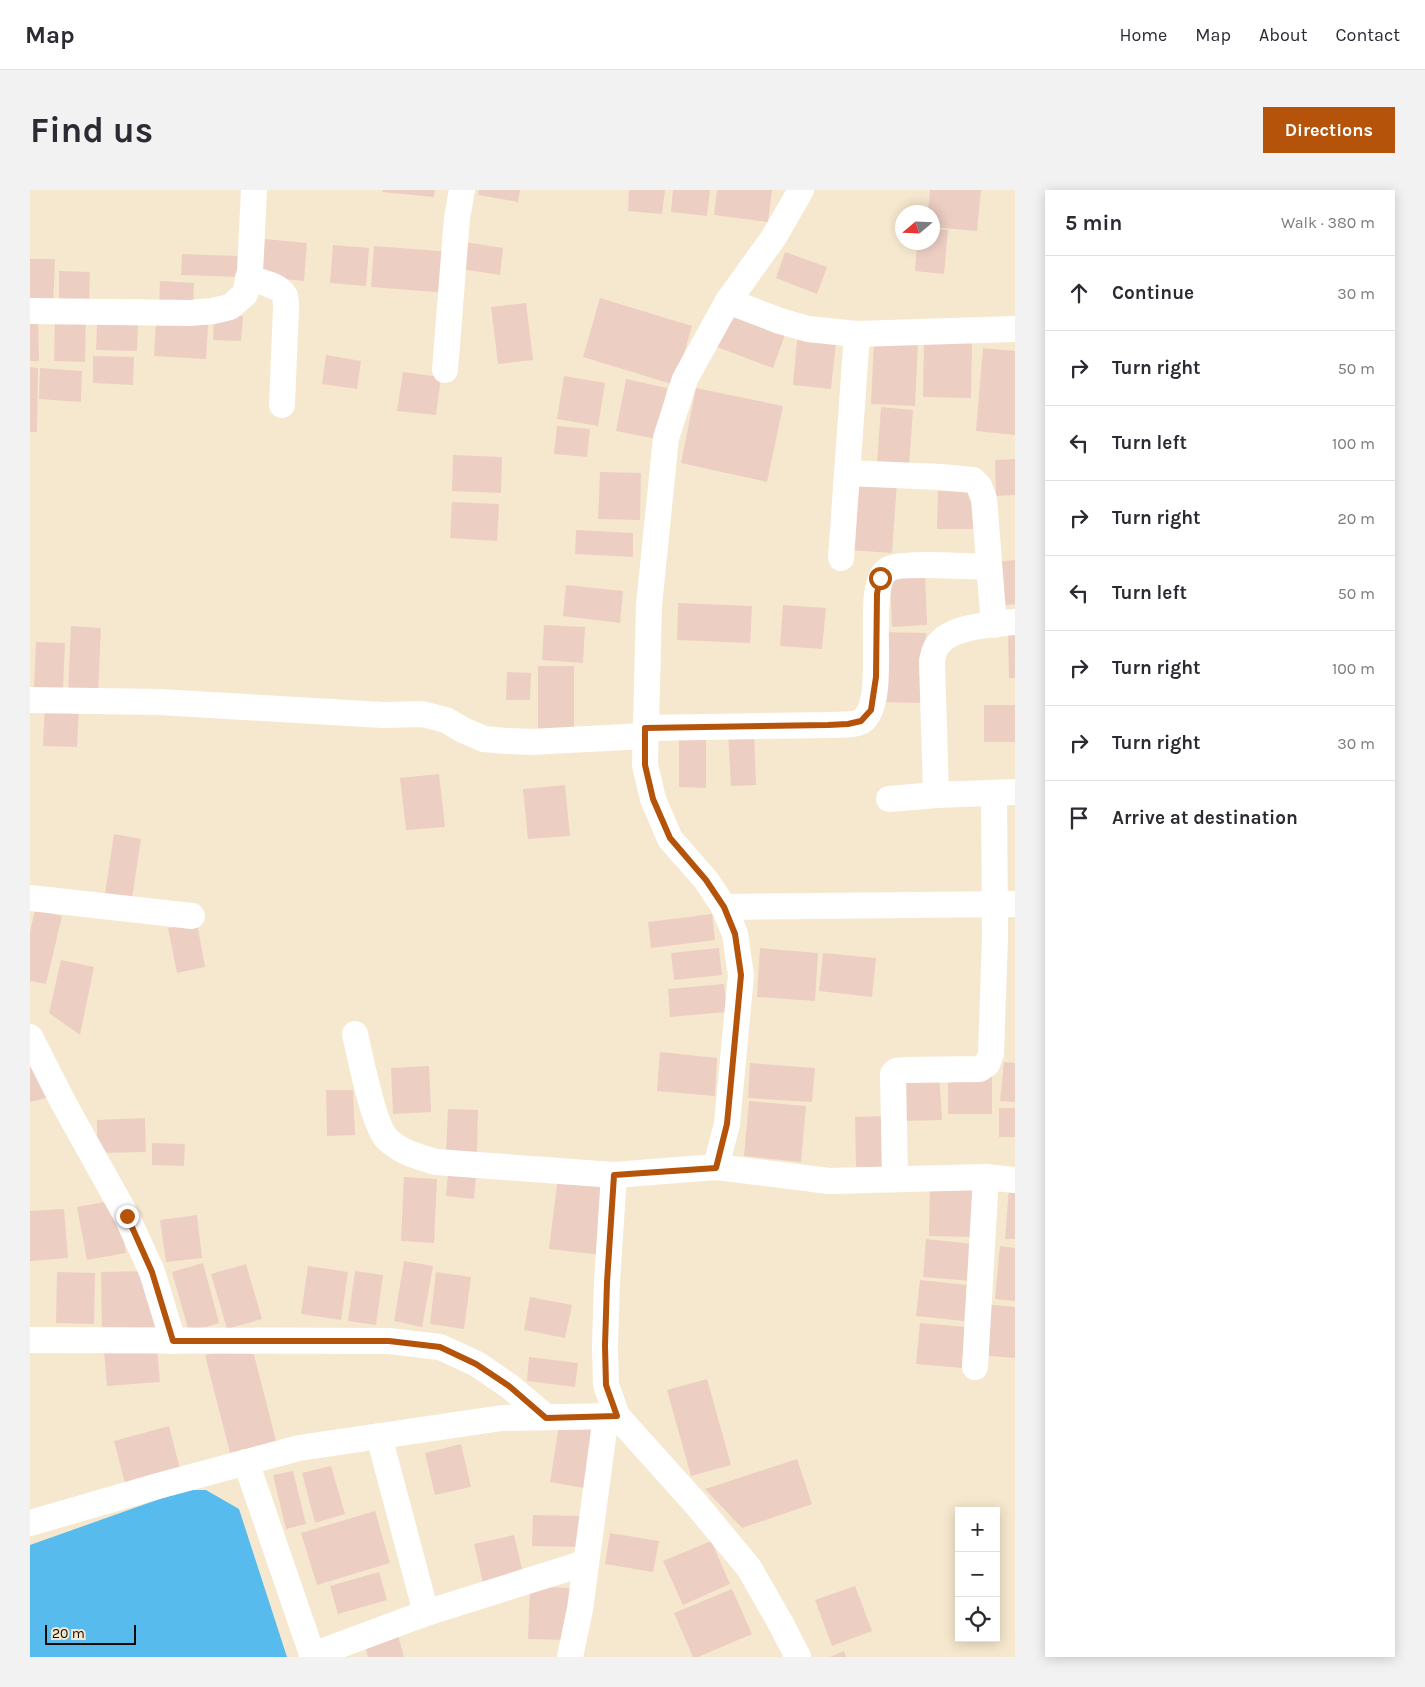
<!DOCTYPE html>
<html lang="en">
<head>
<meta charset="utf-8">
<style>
  :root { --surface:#fff; --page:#f2f2f3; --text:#2b2b33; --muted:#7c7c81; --line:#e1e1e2; --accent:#b45309 }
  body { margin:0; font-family:Karla,sans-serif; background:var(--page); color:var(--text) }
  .controls { position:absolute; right:15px; bottom:15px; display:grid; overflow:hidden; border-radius:0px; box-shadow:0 2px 12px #0003 }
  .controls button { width:45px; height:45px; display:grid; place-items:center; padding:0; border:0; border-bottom:1px solid var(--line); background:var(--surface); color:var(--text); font:25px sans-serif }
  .compass { position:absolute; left:865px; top:15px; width:45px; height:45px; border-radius:50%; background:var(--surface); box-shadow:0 2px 12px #0003; rotate:251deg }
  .scale { position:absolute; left:15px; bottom:12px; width:91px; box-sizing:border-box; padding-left:5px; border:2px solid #110c05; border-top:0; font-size:14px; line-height:18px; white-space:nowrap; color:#110c05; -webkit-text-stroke:4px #f6e8ce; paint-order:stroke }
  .stop { position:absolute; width:15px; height:15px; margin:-11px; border:4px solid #b45309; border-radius:50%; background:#fff }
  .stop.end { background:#b45309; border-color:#fff; box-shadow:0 1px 5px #0008 }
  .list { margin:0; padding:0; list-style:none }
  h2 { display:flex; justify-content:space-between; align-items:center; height:65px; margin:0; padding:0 20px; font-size:21px }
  h2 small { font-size:16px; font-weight:400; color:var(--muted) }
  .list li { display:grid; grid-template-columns:32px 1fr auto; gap:15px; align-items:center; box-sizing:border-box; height:75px; padding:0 20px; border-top:1px solid var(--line) }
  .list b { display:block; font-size:19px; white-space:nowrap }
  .list em { font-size:16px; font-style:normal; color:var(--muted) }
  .icon { flex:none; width:28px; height:28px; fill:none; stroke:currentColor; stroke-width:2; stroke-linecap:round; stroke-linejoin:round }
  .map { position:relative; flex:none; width:985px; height:1467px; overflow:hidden; border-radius:0px }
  header { display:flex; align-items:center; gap:30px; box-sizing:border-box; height:70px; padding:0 25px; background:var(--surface); border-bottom:1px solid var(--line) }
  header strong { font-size:24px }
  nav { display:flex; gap:28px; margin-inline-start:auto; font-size:18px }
  .intro { display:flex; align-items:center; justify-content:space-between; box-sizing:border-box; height:120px; padding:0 30px }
  h1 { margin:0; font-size:35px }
  .button { padding:12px 22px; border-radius:0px; background:var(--accent); color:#fff; font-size:18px; font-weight:700 }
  main { display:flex; gap:30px; padding:0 30px }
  aside { flex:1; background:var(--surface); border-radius:0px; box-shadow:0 2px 12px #0003 }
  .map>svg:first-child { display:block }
  .water { fill:#57bbee }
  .building { fill:#edcec3 }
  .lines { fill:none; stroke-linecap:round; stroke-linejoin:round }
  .street { stroke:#fff; stroke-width:26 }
  .route { stroke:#b45309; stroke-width:6 }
</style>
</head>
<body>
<header>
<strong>Map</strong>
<nav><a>Home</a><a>Map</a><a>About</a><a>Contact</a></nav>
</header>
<div class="intro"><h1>Find us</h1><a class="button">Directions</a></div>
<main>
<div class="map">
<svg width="985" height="1467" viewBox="0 0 985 1467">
  <rect width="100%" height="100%" fill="#f6e8ce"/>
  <!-- water -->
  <polygon class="water" points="155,1300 176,1300 209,1319 257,1467 0,1467 0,1355"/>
  <!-- building -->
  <g class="building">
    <polygon points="353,0 405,0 404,7 352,2"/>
    <polygon points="449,0 490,0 488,12 448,5"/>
    <polygon points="599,0 635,0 632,24 598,21"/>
    <polygon points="643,0 680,0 677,26 641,22"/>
    <polygon points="687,0 742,0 738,32 684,25"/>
    <polygon points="900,0 951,0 947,41 902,37 902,22 898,22"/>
    <polygon points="902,39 918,40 914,84 885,81 887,52 902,52"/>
    <polygon points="235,49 277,53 274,91 232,87"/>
    <polygon points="435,52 473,58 470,85 431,79"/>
    <polygon points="303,55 339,58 336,96 300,93"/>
    <polygon points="344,56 421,62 418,103 341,97"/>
    <polygon points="755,62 797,77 787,104 746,88"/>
    <polygon points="152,64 210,66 209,87 151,85"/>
    <polygon points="0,69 25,69 23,117 0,117"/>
    <polygon points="29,81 60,82 59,116 29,116"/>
    <polygon points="130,91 164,93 163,119 129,117"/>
    <polygon points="570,108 662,136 645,195 553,167"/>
    <polygon points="496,113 503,170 468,174 461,117"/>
    <polygon points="701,118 757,139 743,178 687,157"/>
    <polygon points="184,125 213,126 211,151 183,150"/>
    <polygon points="25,126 56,126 55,172 24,171"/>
    <polygon points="0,127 8,127 9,171 0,171"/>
    <polygon points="126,132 178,135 176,169 124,166"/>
    <polygon points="67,133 108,135 107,161 66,160"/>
    <polygon points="767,150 806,153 801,199 763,195"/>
    <polygon points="844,150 888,152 885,216 841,214"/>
    <polygon points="894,151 942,152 941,208 893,207"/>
    <polygon points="953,158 985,161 985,245 946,241"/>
    <polygon points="296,165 331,171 327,199 292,194"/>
    <polygon points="63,166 104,167 103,195 63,193"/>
    <polygon points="0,177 8,178 7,242 0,242"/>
    <polygon points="10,178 52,181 51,212 9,209"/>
    <polygon points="373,182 411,187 406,225 367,221"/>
    <polygon points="534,186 575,193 568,236 527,229"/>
    <polygon points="596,189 637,198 627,249 586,241"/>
    <polygon points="666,198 753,216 737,292 651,273"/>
    <polygon points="851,217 883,220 879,276 847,273"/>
    <polygon points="527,236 560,239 557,267 524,264"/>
    <polygon points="423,265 472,267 471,303 422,301"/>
    <polygon points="985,269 985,305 966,306 965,270"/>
    <polygon points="570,282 611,283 610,330 568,329"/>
    <polygon points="824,287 867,291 862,363 819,360"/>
    <polygon points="908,301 947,302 946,339 907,339"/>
    <polygon points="422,312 469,314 467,351 420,348"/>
    <polygon points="546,340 603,343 603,367 545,364"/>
    <polygon points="985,370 985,414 969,416 965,372"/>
    <polygon points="895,386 897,435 862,437 860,387"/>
    <polygon points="536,395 593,401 590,433 533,426"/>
    <polygon points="648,413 722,416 720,453 647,450"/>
    <polygon points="753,415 796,418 792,459 750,456"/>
    <polygon points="514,435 555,437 553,473 512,470"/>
    <polygon points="41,436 71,438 68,504 38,502"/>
    <polygon points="852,442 896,443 894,513 851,512"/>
    <polygon points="978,444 985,444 985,488 979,488"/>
    <polygon points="6,452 35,453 33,499 4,498"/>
    <rect x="508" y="476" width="36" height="66"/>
    <polygon points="477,482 501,483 500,510 476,510"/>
    <polygon points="15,514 49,515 47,557 13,556"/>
    <rect x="954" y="515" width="31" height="37"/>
    <polygon points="724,542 726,595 701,596 698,543"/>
    <polygon points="649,547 676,547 676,598 649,597"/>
    <polygon points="409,584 415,637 376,640 370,588"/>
    <polygon points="535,595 540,646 498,649 493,599"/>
    <polygon points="84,644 111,649 102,708 75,704"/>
    <polygon points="5,720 32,726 16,794 0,791 0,742"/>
    <polygon points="682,724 685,750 621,758 618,732"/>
    <polygon points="167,733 175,777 147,783 138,738"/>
    <polygon points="689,758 692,785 644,790 641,763"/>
    <polygon points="730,758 788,763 785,811 727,807"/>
    <polygon points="793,763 846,768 842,807 789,801"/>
    <polygon points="31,770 64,777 50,845 19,823"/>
    <polygon points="694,794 697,822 640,827 638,799"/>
    <polygon points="630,862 687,868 685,906 627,901"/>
    <polygon points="5,870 16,908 0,912 0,871"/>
    <polygon points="974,872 985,873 985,912 970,911"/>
    <polygon points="720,873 785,878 782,912 718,908"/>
    <polygon points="399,876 401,922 363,924 361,878"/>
    <polygon points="909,883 912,930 869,931 867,885"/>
    <rect x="918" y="885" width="44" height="39"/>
    <polygon points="296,900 323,900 325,945 297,946"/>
    <polygon points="719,911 776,916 771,972 714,966"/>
    <rect x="969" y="918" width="16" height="29"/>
    <polygon points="418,919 448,920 447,963 416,962"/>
    <polygon points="854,926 855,977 826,977 825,927"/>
    <polygon points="115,928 116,962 67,963 67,930"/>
    <polygon points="122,953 155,954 154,976 122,975"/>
    <polygon points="418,984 446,986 444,1009 416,1006"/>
    <polygon points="374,987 407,989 404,1053 371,1051"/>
    <polygon points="528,987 579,994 572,1065 519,1059"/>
    <polygon points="900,995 943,996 942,1047 899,1046"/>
    <polygon points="979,997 985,998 985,1049 975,1049"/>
    <polygon points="86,1010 96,1063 57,1070 47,1017"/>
    <polygon points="34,1019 38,1068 0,1071 0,1021"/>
    <polygon points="167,1025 172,1068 136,1072 130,1030"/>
    <polygon points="896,1049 944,1054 941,1091 893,1087"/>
    <polygon points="970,1056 985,1058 985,1111 965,1109"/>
    <polygon points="374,1071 403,1076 392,1137 364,1131"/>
    <polygon points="173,1073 189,1133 159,1142 142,1082"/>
    <polygon points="216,1074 232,1129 197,1139 181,1084"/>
    <polygon points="278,1076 318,1082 311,1130 271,1124"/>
    <polygon points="115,1081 133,1142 72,1143 71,1082"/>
    <polygon points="325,1081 353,1085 346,1135 318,1131"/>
    <polygon points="27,1082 65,1083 64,1134 26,1133"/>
    <polygon points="406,1082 441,1087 434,1139 400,1134"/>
    <polygon points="890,1090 937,1095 934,1131 886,1126"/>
    <polygon points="500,1107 542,1115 535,1148 494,1140"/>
    <polygon points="954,1114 985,1117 985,1168 949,1165"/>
    <polygon points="890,1133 936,1137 932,1178 886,1174"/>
    <polygon points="221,1153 246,1251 200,1263 175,1165"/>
    <polygon points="127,1158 130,1192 77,1196 74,1162"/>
    <polygon points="499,1167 548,1173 545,1197 497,1191"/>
    <polygon points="677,1189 701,1275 661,1286 637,1200"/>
    <polygon points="530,1229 565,1236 554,1298 520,1292"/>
    <polygon points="139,1236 151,1283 96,1297 84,1251"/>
    <polygon points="431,1254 441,1297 405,1305 395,1263"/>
    <polygon points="767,1269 782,1314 712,1338 675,1299"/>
    <polygon points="301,1276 315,1324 285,1333 272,1283"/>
    <polygon points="263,1281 276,1334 256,1339 243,1285"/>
    <polygon points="345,1321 360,1373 287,1395 271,1343"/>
    <polygon points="503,1325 551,1326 550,1357 502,1356"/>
    <polygon points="580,1343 629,1351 623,1382 575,1374"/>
    <polygon points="484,1345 493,1383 453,1393 444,1354"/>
    <polygon points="681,1351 700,1394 653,1415 633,1371"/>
    <polygon points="349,1382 357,1410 308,1424 300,1396"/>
    <polygon points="500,1396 540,1398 539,1450 498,1449"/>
    <polygon points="825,1396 842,1441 802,1456 785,1410"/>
    <polygon points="702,1399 722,1444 668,1467 663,1467 644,1423"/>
    <polygon points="367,1442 374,1467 338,1467 334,1452"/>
    <polygon points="814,1461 816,1467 800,1467"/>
  </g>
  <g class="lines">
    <!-- street -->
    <g class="street">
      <path d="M 218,88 C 229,92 249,94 255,106 C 256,110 256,115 256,119 L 252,215"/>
      <polyline points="698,111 750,131 778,139 827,144 985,139"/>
      <polyline points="0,121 160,123 183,121 200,117 215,104 220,81 224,0"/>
      <polyline points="415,180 427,28 432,0"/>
      <polyline points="817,283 911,287 943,290 949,296 954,309 964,435"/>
      <polyline points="811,368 827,144"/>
      <polyline points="0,510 129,512 353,525 392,524 416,530 433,540 454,549 476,551 501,552 614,546"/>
      <path d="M 615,538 L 798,535 C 808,534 824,536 832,531 C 861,510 832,399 857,380 C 869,371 941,377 959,377"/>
      <path d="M 906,605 L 902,471 C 903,466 904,460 907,456 C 921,435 962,435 985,432"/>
      <polyline points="859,609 906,605 985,602"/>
      <polyline points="0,708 162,726"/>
      <polyline points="694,717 985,714"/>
      <path d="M 325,844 C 330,866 344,938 358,950 C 373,963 388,967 406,972 L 584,985 L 686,977 L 799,991 L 956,987 L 985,990"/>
      <polyline points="0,847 33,912 97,1027 122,1082 143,1151"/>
      <polyline points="686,977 697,934 711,785 705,744 694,717 676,690 640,649 623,609 615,575 619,415 636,248 655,189 698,111 744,47 771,0"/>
      <polyline points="584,985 577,1092 575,1156 576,1195 587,1226 667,1315 719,1378 750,1432 768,1467"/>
      <polyline points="865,989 863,884 866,881 876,880 950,879 957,874 961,864 965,747 964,603"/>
      <polyline points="0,1150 359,1151 410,1157 447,1174 479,1196 516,1227"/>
      <polyline points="945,1177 956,987"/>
      <polyline points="349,1246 396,1423"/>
      <polyline points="216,1272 283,1467"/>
      <polyline points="0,1333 128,1296 269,1258 472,1228 587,1226"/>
      <polyline points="283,1465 396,1423 555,1373"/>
      <polyline points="540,1467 550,1419 576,1226"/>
    </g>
  </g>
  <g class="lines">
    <!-- route -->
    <polyline class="route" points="97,1026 122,1082 143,1151 359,1151 410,1157 446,1174 479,1196 516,1228 587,1226 576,1195 575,1156 577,1092 584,985 686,978 697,934 711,785 705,744 694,717 676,690 640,648 623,609 615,575 615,538 798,535 818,534 831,531 841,520 846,487 847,404 850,388"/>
  </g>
</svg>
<div class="controls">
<button>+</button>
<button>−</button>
<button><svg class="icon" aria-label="locate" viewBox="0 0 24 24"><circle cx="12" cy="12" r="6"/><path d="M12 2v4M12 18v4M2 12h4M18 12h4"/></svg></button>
</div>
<svg class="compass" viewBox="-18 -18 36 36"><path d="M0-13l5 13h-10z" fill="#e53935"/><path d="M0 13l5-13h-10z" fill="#7c7c81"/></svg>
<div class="scale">20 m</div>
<div class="stop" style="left:850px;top:388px"></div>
<div class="stop end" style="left:97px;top:1026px"></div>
</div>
<aside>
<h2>5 min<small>Walk · 380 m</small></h2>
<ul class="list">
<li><svg class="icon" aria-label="ahead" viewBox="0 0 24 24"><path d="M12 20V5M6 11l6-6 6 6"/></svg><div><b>Continue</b></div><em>30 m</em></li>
<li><svg class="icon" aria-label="right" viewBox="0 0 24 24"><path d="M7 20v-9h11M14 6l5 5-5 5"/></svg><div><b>Turn right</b></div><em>50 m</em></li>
<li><svg class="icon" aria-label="left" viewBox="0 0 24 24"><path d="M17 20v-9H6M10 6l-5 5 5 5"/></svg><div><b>Turn left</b></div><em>100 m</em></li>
<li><svg class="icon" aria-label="right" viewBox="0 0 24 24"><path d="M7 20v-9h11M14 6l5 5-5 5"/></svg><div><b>Turn right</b></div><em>20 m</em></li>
<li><svg class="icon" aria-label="left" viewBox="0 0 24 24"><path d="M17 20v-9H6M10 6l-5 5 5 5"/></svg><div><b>Turn left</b></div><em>50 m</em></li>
<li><svg class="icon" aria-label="right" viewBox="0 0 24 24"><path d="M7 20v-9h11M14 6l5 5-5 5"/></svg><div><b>Turn right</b></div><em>100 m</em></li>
<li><svg class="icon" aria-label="right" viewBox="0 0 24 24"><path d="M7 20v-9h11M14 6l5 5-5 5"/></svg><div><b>Turn right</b></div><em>30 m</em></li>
<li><svg class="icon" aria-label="arrive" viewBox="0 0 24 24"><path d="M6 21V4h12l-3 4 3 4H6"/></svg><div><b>Arrive at destination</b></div></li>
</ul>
</aside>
</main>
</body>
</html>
